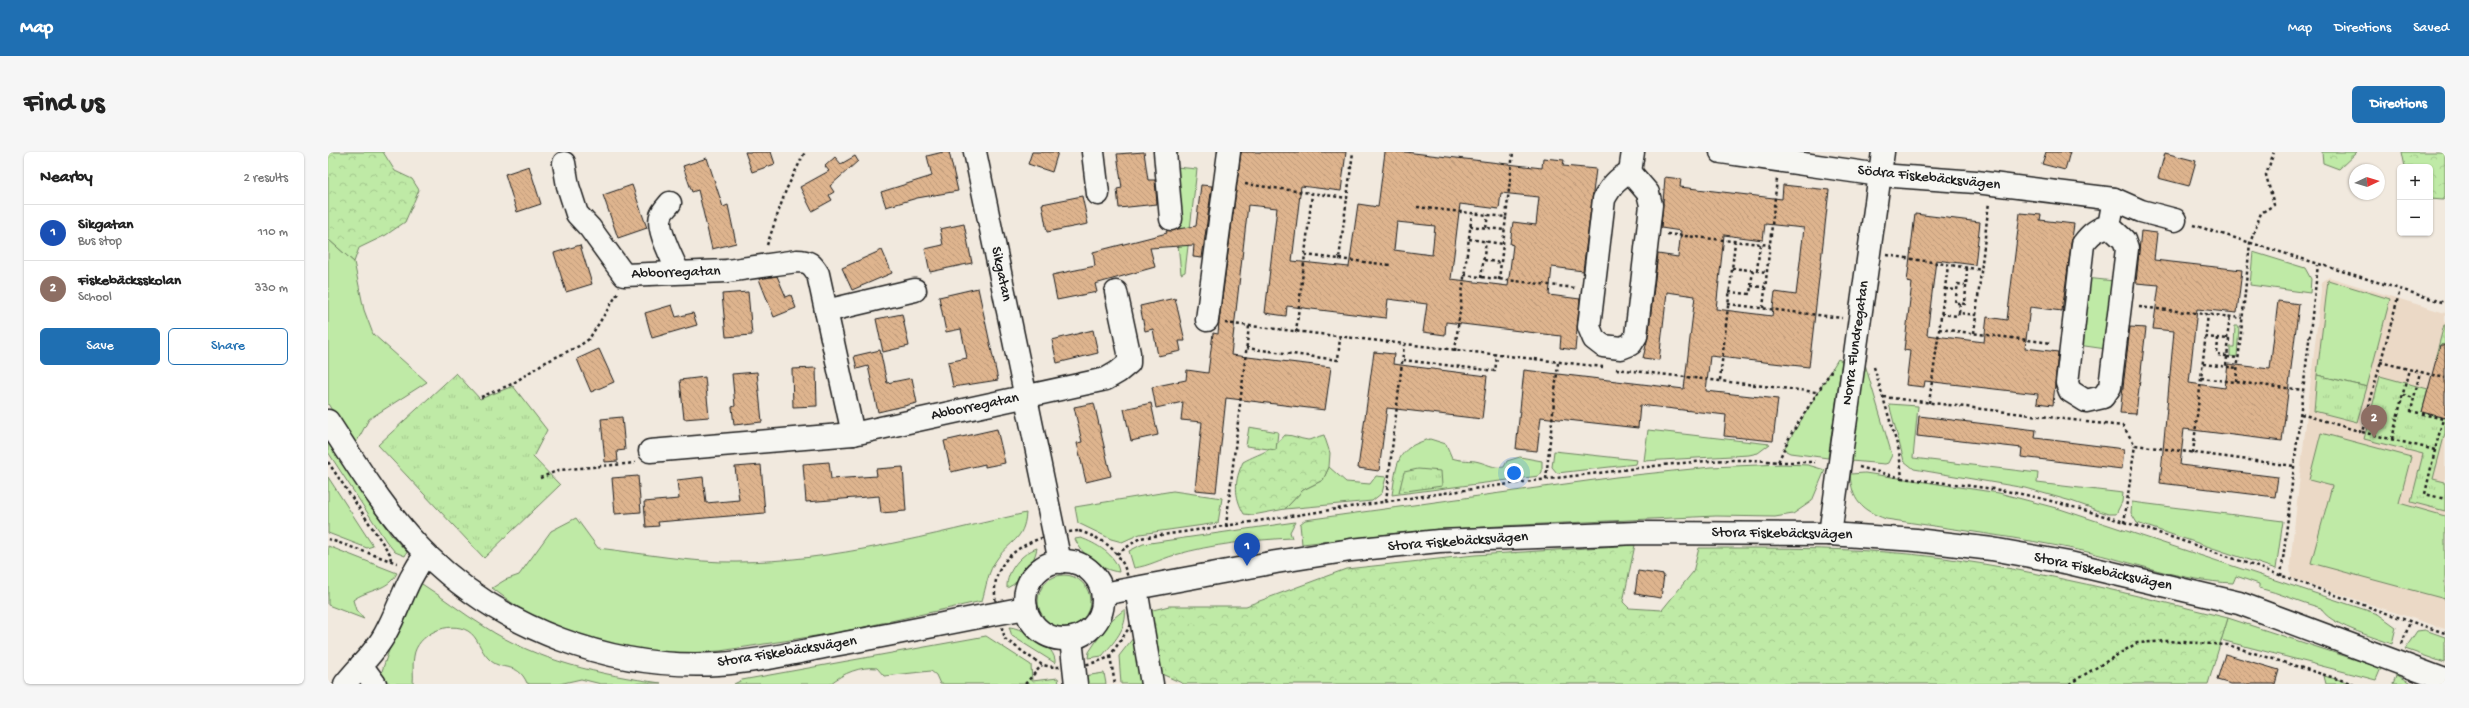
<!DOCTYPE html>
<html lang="en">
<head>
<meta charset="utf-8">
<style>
  :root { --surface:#fff; --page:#f6f6f6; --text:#222; --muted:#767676; --line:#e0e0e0; --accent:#1f6fb2 }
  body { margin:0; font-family:"Gochi Hand",sans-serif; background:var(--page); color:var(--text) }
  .controls { position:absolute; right:12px; top:12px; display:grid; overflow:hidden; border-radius:6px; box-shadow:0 1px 3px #0004 }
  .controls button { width:36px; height:36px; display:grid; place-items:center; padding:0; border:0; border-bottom:1px solid var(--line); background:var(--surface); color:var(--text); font:20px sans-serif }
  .compass { position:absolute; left:2021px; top:12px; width:36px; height:36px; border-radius:50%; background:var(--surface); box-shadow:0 1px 3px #0004; rotate:86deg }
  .you { position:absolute; left:1186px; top:321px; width:14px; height:14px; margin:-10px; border:3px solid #fff; border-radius:50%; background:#1a73e8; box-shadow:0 0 0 6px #1a73e833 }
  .badge { display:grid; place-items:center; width:26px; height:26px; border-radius:50%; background:var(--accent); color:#fff; font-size:13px; font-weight:700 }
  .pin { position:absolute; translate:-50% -33px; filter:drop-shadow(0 1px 2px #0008) }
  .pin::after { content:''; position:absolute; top:21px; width:14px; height:12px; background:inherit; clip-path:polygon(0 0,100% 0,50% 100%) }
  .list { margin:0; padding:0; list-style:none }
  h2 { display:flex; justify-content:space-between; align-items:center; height:52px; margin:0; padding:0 16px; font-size:17px }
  h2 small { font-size:13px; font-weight:400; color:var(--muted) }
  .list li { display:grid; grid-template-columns:26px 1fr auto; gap:12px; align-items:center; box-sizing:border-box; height:56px; padding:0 16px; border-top:1px solid var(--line) }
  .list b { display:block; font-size:15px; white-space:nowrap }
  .list p { margin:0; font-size:13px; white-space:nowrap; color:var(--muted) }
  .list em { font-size:13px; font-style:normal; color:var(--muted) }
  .actions { display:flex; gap:8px; padding:12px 16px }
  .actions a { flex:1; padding:9px 0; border:1px solid var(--accent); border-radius:6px; text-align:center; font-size:14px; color:var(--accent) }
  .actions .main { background:var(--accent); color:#fff }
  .map { position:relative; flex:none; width:2117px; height:532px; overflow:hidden; border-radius:6px }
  header { display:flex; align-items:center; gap:24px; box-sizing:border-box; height:56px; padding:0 20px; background:var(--accent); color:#fff }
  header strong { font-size:19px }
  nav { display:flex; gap:22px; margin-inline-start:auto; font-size:14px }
  .intro { display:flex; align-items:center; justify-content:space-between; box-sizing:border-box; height:96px; padding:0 24px }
  h1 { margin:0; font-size:28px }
  .button { padding:10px 18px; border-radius:6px; background:var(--accent); color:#fff; font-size:14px; font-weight:700 }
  main { display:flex; gap:24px; padding:0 24px }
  aside { flex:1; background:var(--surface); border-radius:6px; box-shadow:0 1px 3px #0004 }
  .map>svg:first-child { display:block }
  .built { fill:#ebd9c6 }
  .green { fill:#bfeaa6; stroke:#6e8361 }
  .forest { fill:url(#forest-crowns); stroke:#6e8361 }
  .park { fill:url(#park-tufts); stroke:#6e8361 }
  .building { fill:url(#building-back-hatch); stroke:#1c1c1c; fill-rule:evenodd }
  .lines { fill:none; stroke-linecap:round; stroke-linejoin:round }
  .minor-casing { stroke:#1c1c1c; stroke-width:25 }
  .path { stroke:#1c1c1c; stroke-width:2.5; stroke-dasharray:3 3; stroke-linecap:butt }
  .minor { stroke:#f6f6f2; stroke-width:22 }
  .labels { text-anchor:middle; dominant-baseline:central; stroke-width:3; stroke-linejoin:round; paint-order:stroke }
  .street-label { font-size:15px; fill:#1c1c1c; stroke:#f6f6f2 }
</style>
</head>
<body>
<header>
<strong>Map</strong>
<nav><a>Map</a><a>Directions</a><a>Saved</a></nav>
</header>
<div class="intro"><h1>Find us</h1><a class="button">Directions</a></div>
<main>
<aside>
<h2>Nearby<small>2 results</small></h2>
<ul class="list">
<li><span class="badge" style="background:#1a4fb4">1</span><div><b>Sikgatan</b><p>Bus stop</p></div><em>110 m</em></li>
<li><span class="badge" style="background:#8d6e63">2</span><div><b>Fiskebäcksskolan</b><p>School</p></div><em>330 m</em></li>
</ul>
<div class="actions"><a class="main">Save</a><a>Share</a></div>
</aside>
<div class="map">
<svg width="2117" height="532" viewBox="0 0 2117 532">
  <defs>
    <pattern id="forest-crowns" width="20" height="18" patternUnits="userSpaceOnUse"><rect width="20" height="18" fill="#bfeaa6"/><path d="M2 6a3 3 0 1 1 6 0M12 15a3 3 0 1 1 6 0" fill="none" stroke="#a4c88e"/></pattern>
    <pattern id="park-tufts" width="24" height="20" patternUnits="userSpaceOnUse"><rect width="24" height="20" fill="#bfeaa6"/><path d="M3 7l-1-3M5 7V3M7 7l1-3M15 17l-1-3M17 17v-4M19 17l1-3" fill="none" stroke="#a4c88e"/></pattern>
    <pattern id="building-back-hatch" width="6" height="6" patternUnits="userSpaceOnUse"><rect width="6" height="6" fill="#deb48e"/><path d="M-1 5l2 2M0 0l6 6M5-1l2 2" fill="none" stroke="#be9a7a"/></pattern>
  </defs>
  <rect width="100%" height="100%" fill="#f1e9de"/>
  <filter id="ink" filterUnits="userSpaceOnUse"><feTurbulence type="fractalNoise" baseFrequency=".025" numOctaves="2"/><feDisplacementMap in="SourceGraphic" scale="8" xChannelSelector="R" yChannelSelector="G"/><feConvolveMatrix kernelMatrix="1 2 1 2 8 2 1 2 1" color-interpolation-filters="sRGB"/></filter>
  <g filter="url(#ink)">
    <!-- built -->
    <polygon class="built" points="2001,125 2117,161 2117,477 1963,426 1962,412 1994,130"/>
    <!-- green -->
    <g class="green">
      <polygon points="841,0 850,0 848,15 869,17 857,120 853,122"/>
      <polygon points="0,87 26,110 36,158 45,182 99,230 41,267 27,293 0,252"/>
      <polygon points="1925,100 1977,116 1983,127 1982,141 1922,133"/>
      <polygon points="1758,126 1786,129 1778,197 1750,193"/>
      <polygon points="2000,128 2062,147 2039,235 1989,223"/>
      <polygon points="1907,174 1911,174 1909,205 1902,204 1902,195 1906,195"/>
      <polygon points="1510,207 1514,209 1500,306 1462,301 1458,299 1457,295"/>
      <polygon points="1536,209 1564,303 1560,311 1557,312 1523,309"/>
      <polygon points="1561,252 1590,254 1585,306 1710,321 1709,331 1795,341 1794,350 1788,362 1780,362 1743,349 1697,336 1586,317 1576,309"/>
      <polygon points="1320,278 1442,292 1430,301 1421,303 1316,309"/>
      <polygon points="1993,281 2083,305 2071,351 2117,364 2117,447 1983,411 2004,334 1981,328"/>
      <path d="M 1102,287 L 1118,292 L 1124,306 C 1132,309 1140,308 1147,309 C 1158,311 1166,317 1176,315 L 1179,309 L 1192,305 L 1214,309 L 1214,320 L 1211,324 L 1064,343 C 1069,312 1067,296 1102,287 Z"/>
      <polygon points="0,290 63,383 79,400 77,404 67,400 58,389 0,300"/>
      <polygon points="1226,299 1309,308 1308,312 1229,321 1224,315"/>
      <polygon points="1454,312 1480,313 1497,318 1484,349 1465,362 1447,365 1388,364 1171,374 1080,380 974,392 972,372 977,368 1288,325 1383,315"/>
      <polygon points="1001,315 1018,330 1042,332 1048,324 1058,325 1054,341 1044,349 957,357 975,338 995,328"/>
      <path d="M 1537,321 L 1671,341 L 1732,357 L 2050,462 L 2068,475 L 2064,492 C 2046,485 1999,472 1993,456 C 1971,450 1952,441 1931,436 L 1931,432 L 1908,424 L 1905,431 C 1853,429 1805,410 1755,399 C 1689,385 1624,377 1558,367 C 1533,358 1524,349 1522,322 Z"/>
      <polygon points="0,325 45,394 39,396 0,381"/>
      <polygon points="845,339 894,346 890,371 812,382 794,390 783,387 750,371 747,355"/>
      <polygon points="1804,350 1955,369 1948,417 1809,371 1803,361"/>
      <path d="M 698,361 C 696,389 682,388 669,407 C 660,419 658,435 654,449 L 513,480 L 392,499 L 341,502 L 270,491 L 207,468 L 164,436 L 177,428 L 191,423 L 223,379 L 248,366 L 270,396 C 313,401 365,411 408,410 C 506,410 603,382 698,361 Z"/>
      <path d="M 967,370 L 962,380 L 964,386 C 924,388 885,392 847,403 C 833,407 821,414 806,416 L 801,399 L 815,392 Z"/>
      <path d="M 753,386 C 767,391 789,403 791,420 C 772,418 754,403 747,387 Z"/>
      <path d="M 0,394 L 69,421 C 60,439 40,437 25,448 L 28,458 L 36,467 L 0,453 Z"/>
      <path d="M 709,396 C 706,412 694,429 679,436 C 678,419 694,401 709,396 Z"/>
      <circle cx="736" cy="449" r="26"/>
      <path d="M 84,430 L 91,430 C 113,444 134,461 157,475 C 209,509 273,523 333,531 L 273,532 L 253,527 L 231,532 L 202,532 L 199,531 C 189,508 173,521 160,506 C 152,498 150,485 140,479 C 121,468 89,482 86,504 C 84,513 86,523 85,532 L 62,532 L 53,522 Z"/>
      <path d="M 797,457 C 800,476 785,491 774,504 L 760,506 L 761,500 L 781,470 Z"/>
      <polygon points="1900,466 2053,516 2048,528 1893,488"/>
      <path d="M 681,475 C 695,476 729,494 727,511 L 684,484 Z"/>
      <polygon points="2097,478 2117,485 2117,511 2077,497 2089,479"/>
      <polygon points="809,481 816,532 793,532 791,504"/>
      <path d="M 658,484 L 703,513 L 704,529 L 730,526 L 731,532 L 612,532 L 608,523 L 603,519 L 556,524 L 549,516 C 533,514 515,521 502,532 L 406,532 L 414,528 Z"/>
      <polygon points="776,521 778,532 757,532 756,524"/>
      <polygon points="2068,523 2085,532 2065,532"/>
      <polygon points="1996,524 2027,532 1998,532"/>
    </g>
    <!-- forest -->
    <g class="forest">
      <polygon points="0,0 55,0 67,19 84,27 91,38 77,70 58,83 31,96 26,110 0,87"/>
      <polygon points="1994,0 2029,0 2011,17 1995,11"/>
      <polygon points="2074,0 2117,0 2117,45 2115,48 2102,47 2102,15 2077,15"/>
      <path d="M 957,283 C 966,283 971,287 980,288 C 985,288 990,284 996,283 L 1002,301 L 1001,315 L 995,328 L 975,338 L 957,357 L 925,363 L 916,362 C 906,344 906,329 915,310 C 933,300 942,301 957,283 Z"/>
      <path d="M 1307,393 L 1295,450 L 1301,456 L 1334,458 L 1365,420 L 1371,396 C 1452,396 1535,395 1616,406 C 1712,419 1806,443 1900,466 L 1880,532 L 856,532 L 827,519 L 821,459 L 841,454 L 918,454 L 1018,417 L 1147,403 Z"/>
    </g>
    <!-- park -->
    <g class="park">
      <polygon points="2116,173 2117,173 2117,210 2107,207"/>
      <polygon points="128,221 152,247 185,234 219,278 205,305 232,333 156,406 50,293"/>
      <polygon points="1989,223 2039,235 2029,270 1986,259"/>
      <polygon points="2052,224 2100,237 2094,260 2117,266 2117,281 2105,327 2117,330 2117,359 2083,350 2095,302 2036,287"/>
      <polygon points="921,275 950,280 948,298 918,294"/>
      <polygon points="1090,317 1113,319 1114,334 1071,340 1076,320"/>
    </g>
    <!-- building -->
    <g class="building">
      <polygon points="417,0 443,0 447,12 424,20"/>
      <polygon points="615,0 621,0 630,39 589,46 558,55 553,40 604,24 599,4"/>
      <polygon points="704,0 730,0 724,20 700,12"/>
      <polygon points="816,0 820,28 827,28 829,52 791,56 789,37 794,36 789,2"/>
      <path d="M 913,0 L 1018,0 L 1013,39 L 973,34 L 964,109 L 1021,115 L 1030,52 L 1050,55 L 1057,0 L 1077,0 L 1214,16 L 1215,6 L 1236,8 L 1235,14 L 1268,17 L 1255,119 L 1224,115 L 1221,143 L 1252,147 L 1247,198 L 1232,196 L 1233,184 L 1118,170 L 1117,183 L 1095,180 L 1099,152 L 1060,147 L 1058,166 L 959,154 L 958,164 L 937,161 L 949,56 L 920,53 L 903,203 L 1003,215 L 997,258 L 898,246 L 888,340 L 867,338 L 874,270 L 853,268 L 855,250 L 828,256 L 824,235 L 858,228 L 859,218 L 880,221 L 885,181 L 890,182 L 891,170 ZM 1173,41 L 1211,45 L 1208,73 L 1185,70 L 1182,92 L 1185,93 L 1180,134 L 1123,127 L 1132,52 L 1171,57 ZM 1069,70 L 1107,74 L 1104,103 L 1066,98 Z"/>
      <polygon points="1718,0 1742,0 1737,18 1714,12"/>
      <polygon points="1837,1 1868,9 1861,34 1830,26"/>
      <polygon points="527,4 530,9 502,34 506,40 501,43 504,48 484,59 472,35 501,19 497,14 507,5 513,12"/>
      <polygon points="379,6 395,55 400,53 408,91 384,97 370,38 364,40 355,14"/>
      <polygon points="201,14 213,52 189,60 177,22"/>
      <path d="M 1337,25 L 1353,27 L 1352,35 L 1454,47 L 1455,33 L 1501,38 L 1481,215 L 1382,204 L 1378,239 L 1450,247 L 1445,289 L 1396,284 L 1398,263 L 1312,253 L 1310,276 L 1213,265 L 1209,299 L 1188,297 L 1196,218 L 1356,237 L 1367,144 L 1339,140 L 1331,208 L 1315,206 L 1320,185 L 1330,102 L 1350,105 L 1353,79 L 1333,76 ZM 1437,72 L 1476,76 L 1468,143 L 1447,140 L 1444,164 L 1388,157 L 1396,83 L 1435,88 Z"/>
      <polygon points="304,33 319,76 290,86 275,43"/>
      <polygon points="873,33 884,34 874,106 865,105 866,93 822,96 827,115 767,132 769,140 729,148 724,123 767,114 765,100 839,81 838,79 868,74"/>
      <polygon points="754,44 760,72 719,80 714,52"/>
      <polygon points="1692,61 1713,63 1712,68 1746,72 1734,159 1702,155 1697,196 1730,200 1725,253 1709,251 1710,242 1597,229 1596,235 1578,233 1582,199 1576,198 1584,131 1579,130 1587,62 1652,70 1647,113 1608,108 1599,183 1656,190 1659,165 1679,168"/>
      <polygon points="636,72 644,111 602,120 597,97 615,93 612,77"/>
      <polygon points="1813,79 1829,81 1826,108 1914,118 1909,161 1869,157 1861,231 1897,236 1900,212 1942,217 1950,149 1971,152 1954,289 1856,277 1852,313 1950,325 1947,345 1832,331 1846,179 1825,177 1831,133 1808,131"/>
      <polygon points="252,93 264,132 238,140 226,101"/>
      <polygon points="554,98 564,121 524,138 514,116"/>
      <polygon points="449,124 458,145 463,143 468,156 446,165 431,127"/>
      <polygon points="650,136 670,228 625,235 620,210 639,206 633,177 618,180 611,145"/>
      <polygon points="420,140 424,183 398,185 394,142"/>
      <polygon points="847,146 857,189 851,189 853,199 830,204 825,177 817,179 812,154"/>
      <polygon points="344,153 348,165 365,161 369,173 324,186 317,161"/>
      <polygon points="574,162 581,194 555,200 548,167"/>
      <polygon points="1802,175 1818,176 1808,262 1792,261"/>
      <polygon points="765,178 770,201 729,211 724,188"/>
      <polygon points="2112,193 2117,193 2117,266 2094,260"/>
      <polygon points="271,197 286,230 263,240 249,207"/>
      <polygon points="552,198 559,231 584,226 589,251 550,260 540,214 529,217 526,204"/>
      <polygon points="1046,200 1066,202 1065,212 1159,224 1154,267 1059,256 1051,319 1030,316"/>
      <polygon points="488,216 489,254 465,255 464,217"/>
      <polygon points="429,220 434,270 406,273 404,255 407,254 404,222"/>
      <polygon points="377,225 381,265 356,267 352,228"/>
      <polygon points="766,251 783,324 758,330 749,291 754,290 746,255"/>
      <polygon points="823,251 830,283 803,289 796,257"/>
      <polygon points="1591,264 1708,278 1707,286 1796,297 1794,317 1693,305 1694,296 1589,284"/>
      <polygon points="294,265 297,298 289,299 290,309 277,310 273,267"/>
      <polygon points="669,277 677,311 657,315 657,312 623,320 616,289"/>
      <polygon points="501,310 503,327 549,324 548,317 575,315 578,359 553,361 551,344 478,350 475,312"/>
      <polygon points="433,313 437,361 330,370 331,374 318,375 316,350 351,347 349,328 375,325 378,351 411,348 407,315"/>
      <polygon points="310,324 313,360 287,362 284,326"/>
      <polygon points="1310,419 1336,423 1333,446 1307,442"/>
      <polygon points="1897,502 1951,518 1947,532 1903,532 1889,528"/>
    </g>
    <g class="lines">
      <defs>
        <g id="minor">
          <polyline points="647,0 732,410"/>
          <polyline points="765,0 770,42"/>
          <polyline points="837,0 843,67"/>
          <polyline points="1393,0 1552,23 1648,30 1786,47 1813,59 1847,68"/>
          <path d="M 236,11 L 240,34 L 249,62 L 262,76 L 296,123 L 399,119 L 469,109 C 481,109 484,112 490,122 L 525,282"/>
          <path d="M 1302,20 L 1320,41 L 1323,53 L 1308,184 L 1303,192 L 1293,196 L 1275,194 L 1266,187 L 1261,175 L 1276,47 C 1283,34 1289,27 1302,20 Z"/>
          <polyline points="1302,20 1305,0"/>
          <path d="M 342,51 C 339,55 334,59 333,64 C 328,77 345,107 350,120"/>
          <path d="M 1781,74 C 1769,77 1763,81 1755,92 L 1739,231 L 1742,239 L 1758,249 L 1775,245 L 1782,235 L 1799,97 L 1796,88 L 1781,74 L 1786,47"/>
          <polyline points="498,159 587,138"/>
          <polyline points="879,168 901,0"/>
          <path d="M 0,269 C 30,315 59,363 98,402 C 174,477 283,518 390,512 C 427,510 465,501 501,494 C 567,482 633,468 698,456"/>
          <polyline points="322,299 525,282 778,227 790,220 801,211 801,201 788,140"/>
          <polyline points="1502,382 1555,0"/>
          <circle cx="736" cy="448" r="39"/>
          <polyline points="808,436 824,532"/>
          <polyline points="775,442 948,410 1023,398 1111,389 1309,381 1502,382 1588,388 1664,397 1741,411 1911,451 2117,528"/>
          <polyline points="743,487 748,532"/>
          <polyline points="33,513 47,532"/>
          <path d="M 17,532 C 30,515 47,501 57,482 C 73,453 77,430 98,402"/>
        </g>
      </defs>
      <!-- minor casing -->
      <use href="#minor" class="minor-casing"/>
      <!-- path -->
      <g class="path">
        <polyline points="917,32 1019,46 1025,0"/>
        <polyline points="1089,55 1178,65 1185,0"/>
        <polyline points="1865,73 2117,151"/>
        <polyline points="1142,74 1177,78"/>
        <polyline points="1158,76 1160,63"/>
        <polyline points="1339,82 1442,93"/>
        <polyline points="1141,87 1175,92"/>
        <polyline points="439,93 458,38 477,0"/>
        <polyline points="977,103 1011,107 1019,46"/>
        <polyline points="1559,103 1654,118"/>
        <polyline points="1011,107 1062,113"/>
        <polyline points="1156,108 1173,111"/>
        <polyline points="1404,116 1439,120"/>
        <polyline points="1639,116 1637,152 1632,151 1631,161 1648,163"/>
        <polyline points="1429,119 1432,92"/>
        <polyline points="1136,123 1247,136"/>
        <polyline points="1153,126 1158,89"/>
        <polyline points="1171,128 1178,65"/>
        <polyline points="1423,134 1437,135"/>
        <polyline points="1617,137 1629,138"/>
        <polyline points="1401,140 1422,142 1425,118"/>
        <polyline points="1632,151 1627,151 1630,132 1637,133"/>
        <polyline points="1400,152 1514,166"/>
        <polyline points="1811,155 1914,166"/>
        <polyline points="1435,156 1449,27"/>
        <polyline points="1613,162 1630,164 1631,161"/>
        <polyline points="897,171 1275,215"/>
        <polyline points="1611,177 1724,191"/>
        <polyline points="968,180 984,42"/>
        <polyline points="1646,181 1661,50"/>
        <polyline points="1877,185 1901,187 1898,214"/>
        <polyline points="1890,186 1889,203 1899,204"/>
        <polyline points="1899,187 1902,165"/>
        <polyline points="918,196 1010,208 1012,185"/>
        <polyline points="1127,199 1144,61"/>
        <polyline points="1899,205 1910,206"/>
        <polyline points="1075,208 1167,219 1169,204"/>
        <polyline points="2052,210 2117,226"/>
        <polyline points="1875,212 1909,216"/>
        <path d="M 1546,215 L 1571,299 L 1574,326 C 1621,332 1669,335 1715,347 C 1852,382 1983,437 2117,481"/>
        <polyline points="1288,217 1488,240"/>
        <polyline points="1873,226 1975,238"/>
        <polyline points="1392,228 1407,90"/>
        <polyline points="1908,230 1922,91 1933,61 1946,53 1938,23 1946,0"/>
        <polyline points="2075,243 2086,246"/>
        <polyline points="153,245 184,232 214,212 251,194 261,187 290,141"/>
        <polyline points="1555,245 1753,269"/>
        <polyline points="1601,251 1620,114"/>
        <polyline points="1973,262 2034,280 2072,138"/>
        <polyline points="1758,270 1795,274 1807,293 1966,314"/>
        <polyline points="2034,280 2107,298 2115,267 2083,259 2092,220"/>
        <polyline points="2064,287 2081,217"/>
        <polyline points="2107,298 2097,342 2117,347"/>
        <polyline points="1865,301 1880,162"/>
        <polyline points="0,310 62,402 63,409"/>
        <polyline points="1450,310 1487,310"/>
        <polyline points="1531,315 1574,326"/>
        <polyline points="212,326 231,318 307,311"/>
        <polyline points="1218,327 1230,211"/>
        <polyline points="1058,349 1076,193"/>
        <polyline points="1796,371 1807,293"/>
        <polyline points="898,374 921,174"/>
        <path d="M 751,379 C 801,395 800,422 807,467 L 782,504 C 770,513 727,519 713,512 C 701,505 689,495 677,487 C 673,471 666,453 667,436 C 669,395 718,381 751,379 Z"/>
        <polyline points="0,387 69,411"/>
        <path d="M 789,402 L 812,386 C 959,366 1106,340 1254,323 C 1314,316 1391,303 1450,310 L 1462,284 L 1505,216"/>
        <polyline points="1953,424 1990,113"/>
        <polyline points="2074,492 2082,470"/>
        <polyline points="782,504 787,532"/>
        <polyline points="697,532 714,513"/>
        <polyline points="1741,532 1809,491 1839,489 1900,493 2026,532"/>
      </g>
      <!-- minor -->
      <use href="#minor" class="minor"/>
    </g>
  </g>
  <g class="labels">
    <!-- street labels -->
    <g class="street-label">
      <text transform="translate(1601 26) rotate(6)">Södra Fiskebäcksvägen</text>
      <text transform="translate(348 121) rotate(-2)">Abborregatan</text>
      <text transform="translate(673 122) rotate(78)">Sikgatan</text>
      <text transform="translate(1528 191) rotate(-82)">Norra Flundregatan</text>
      <text transform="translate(647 255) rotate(-12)">Abborregatan</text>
      <text transform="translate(1454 382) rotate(1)">Stora Fiskebäcksvägen</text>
      <text transform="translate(1130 390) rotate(-4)">Stora Fiskebäcksvägen</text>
      <text transform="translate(1775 420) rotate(12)">Stora Fiskebäcksvägen</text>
      <text transform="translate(459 500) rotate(-9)">Stora Fiskebäcksvägen</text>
    </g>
  </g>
</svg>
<div class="controls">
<button>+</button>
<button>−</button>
</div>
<svg class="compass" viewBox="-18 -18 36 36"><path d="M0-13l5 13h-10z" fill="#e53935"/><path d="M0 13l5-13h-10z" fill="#767676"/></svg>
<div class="you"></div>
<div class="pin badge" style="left:919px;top:414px;background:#1a4fb4">1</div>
<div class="pin badge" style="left:2046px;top:286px;background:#8d6e63">2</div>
</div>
</main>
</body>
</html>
